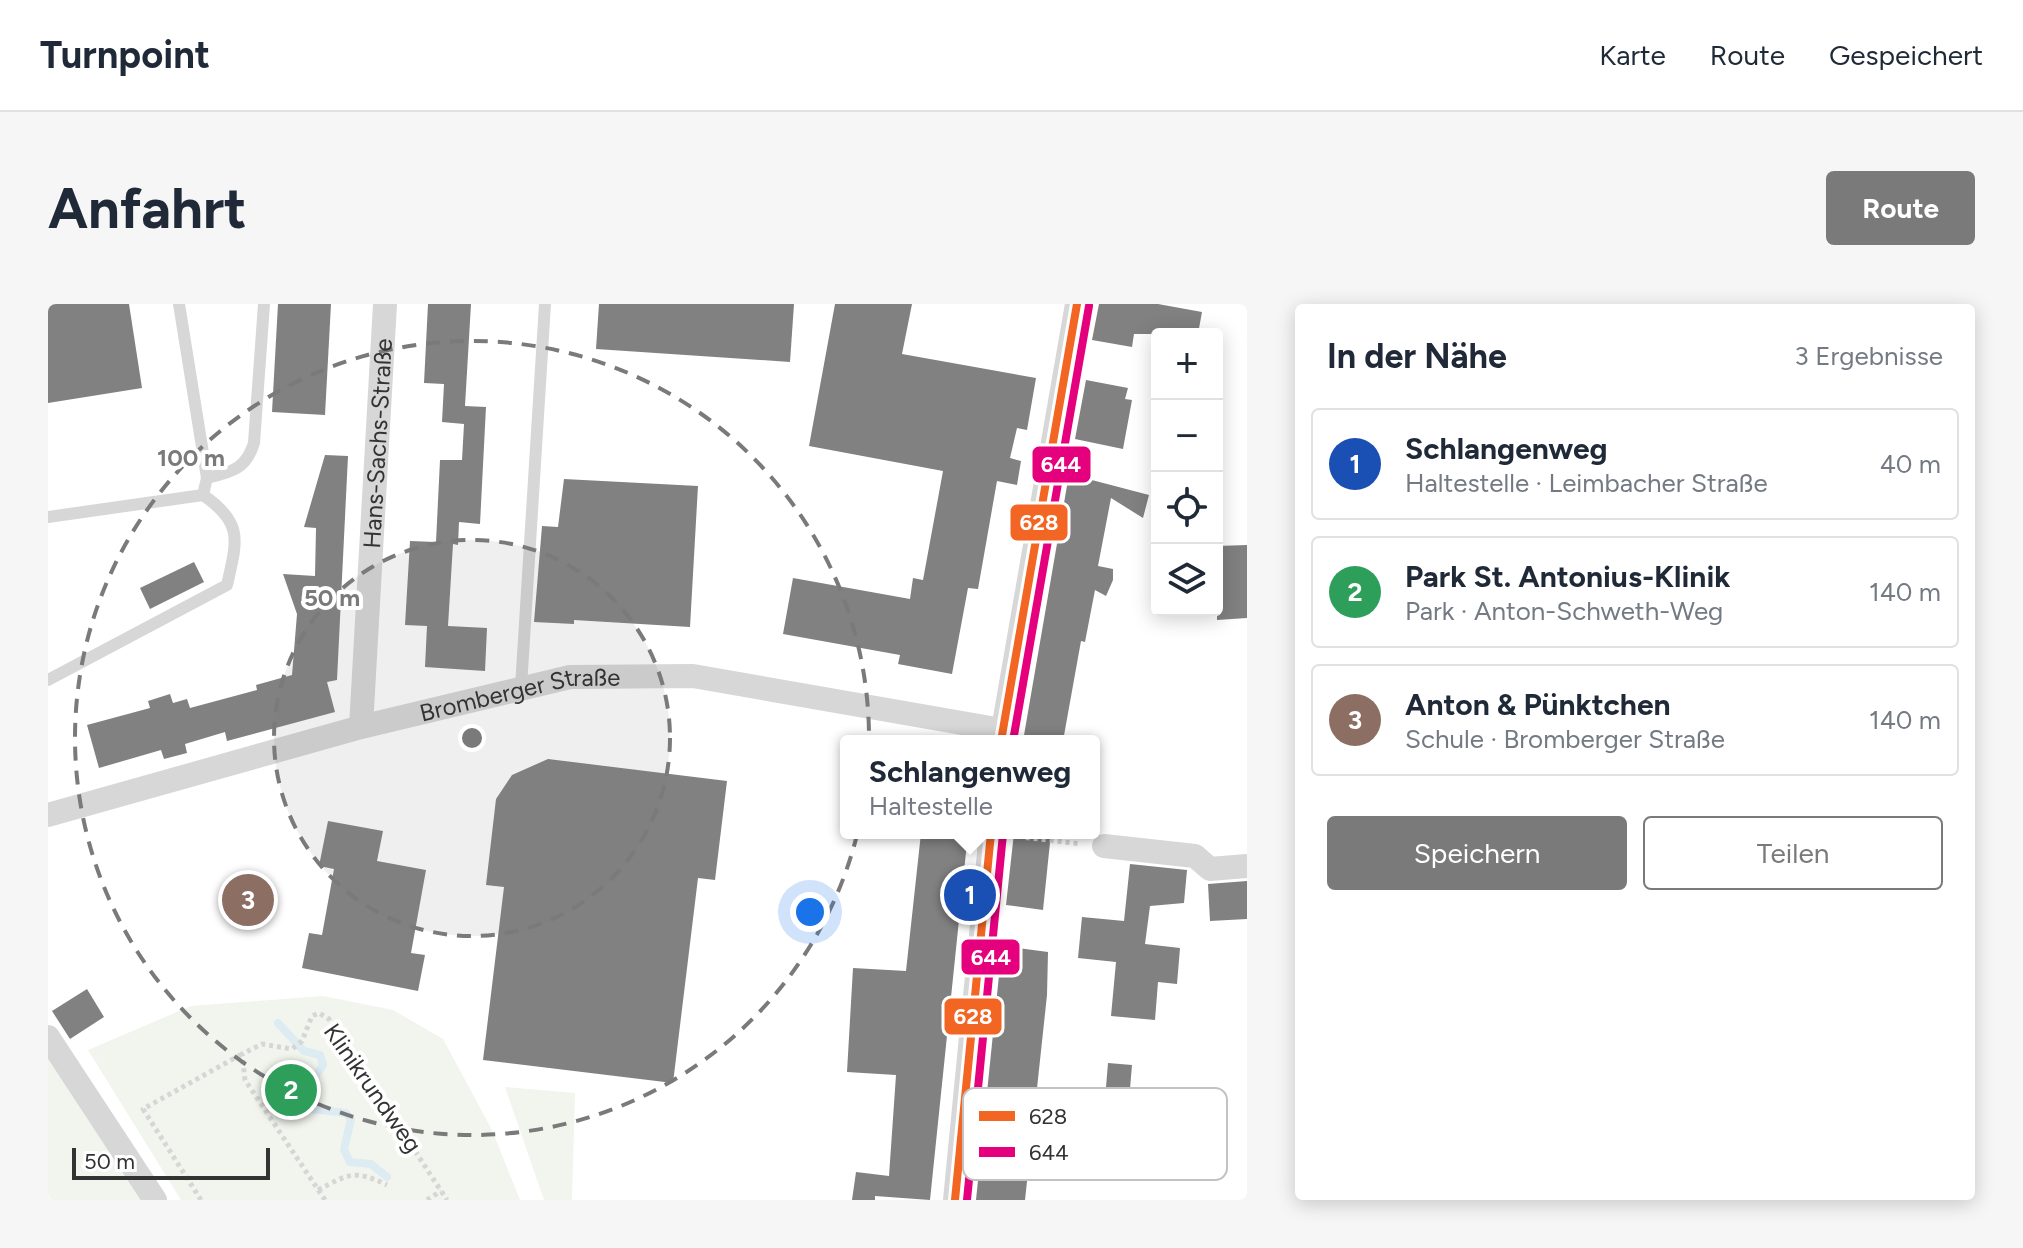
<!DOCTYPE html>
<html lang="de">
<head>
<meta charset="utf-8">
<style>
  :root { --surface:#fff; --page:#f6f6f7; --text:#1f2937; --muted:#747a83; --line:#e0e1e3; --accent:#7a7a7a }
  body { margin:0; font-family:Figtree,sans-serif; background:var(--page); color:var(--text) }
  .controls { position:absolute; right:24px; top:24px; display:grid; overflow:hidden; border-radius:8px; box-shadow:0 4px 20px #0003 }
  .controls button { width:72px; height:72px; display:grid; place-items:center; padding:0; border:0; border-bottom:2px solid var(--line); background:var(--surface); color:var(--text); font:40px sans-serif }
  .scale { position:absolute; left:24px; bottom:20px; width:198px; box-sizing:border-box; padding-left:8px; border:4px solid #333; border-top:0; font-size:22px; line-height:28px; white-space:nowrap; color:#333; -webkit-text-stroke:6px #fff; paint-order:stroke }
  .you { position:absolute; left:762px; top:608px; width:28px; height:28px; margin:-20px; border:6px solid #fff; border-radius:50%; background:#1a73e8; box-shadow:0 0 0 12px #1a73e833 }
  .badge { display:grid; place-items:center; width:52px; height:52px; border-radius:50%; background:var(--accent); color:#fff; font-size:26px; font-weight:700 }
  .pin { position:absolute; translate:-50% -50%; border:4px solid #fff; box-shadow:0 2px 8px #0006 }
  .popup { position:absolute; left:792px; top:431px; width:260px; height:104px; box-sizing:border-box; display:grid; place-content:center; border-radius:8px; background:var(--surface); filter:drop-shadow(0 2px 6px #0005); font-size:26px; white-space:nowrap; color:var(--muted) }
  .popup b { font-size:30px; color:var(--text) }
  .popup::after { content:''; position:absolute; left:50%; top:100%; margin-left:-16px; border:16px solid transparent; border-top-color:var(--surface) }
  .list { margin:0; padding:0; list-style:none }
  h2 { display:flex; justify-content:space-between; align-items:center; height:104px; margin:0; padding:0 32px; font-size:34px }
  h2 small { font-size:26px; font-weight:400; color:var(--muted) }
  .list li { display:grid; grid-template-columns:52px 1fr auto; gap:24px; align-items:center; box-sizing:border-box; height:112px; margin:0 16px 16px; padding:0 16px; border:2px solid var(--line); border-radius:8px }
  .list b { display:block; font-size:30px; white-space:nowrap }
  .list p { margin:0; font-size:26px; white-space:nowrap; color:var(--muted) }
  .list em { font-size:26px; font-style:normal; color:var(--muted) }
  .actions { display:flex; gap:16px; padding:24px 32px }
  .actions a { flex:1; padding:18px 0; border:2px solid var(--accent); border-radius:8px; text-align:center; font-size:28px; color:var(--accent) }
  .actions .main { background:var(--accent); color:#fff }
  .icon { flex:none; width:44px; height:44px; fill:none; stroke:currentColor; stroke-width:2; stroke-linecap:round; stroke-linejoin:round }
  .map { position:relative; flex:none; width:1199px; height:896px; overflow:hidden; border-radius:8px }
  header { display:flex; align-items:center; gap:48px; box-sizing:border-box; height:112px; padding:0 40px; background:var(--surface); border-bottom:2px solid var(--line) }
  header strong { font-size:38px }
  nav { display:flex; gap:44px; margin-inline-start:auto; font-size:28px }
  .intro { display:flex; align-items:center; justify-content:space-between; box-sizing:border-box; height:192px; padding:0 48px }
  h1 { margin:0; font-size:56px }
  .button { padding:20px 36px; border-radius:8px; background:var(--accent); color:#fff; font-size:28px; font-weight:700 }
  main { display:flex; gap:48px; padding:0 48px }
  aside { flex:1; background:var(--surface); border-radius:8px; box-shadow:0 4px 20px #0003 }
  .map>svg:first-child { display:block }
  .green { fill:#f1f5ed }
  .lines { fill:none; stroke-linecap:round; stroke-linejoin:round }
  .stream { stroke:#ddebf3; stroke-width:8 }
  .building { fill:#818181 }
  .path { stroke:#d6d6d6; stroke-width:5; stroke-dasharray:4 4; stroke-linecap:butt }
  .lane { stroke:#d7d7d7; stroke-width:12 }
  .street { stroke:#d7d7d7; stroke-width:24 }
  .bus-1-casing { stroke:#fff; stroke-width:14 }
  .bus-2-casing { stroke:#fff; stroke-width:14 }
  .bus-1 { stroke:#f26522; stroke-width:8 }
  .bus-2 { stroke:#e5007d; stroke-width:8 }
  .ring { fill:none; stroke:#7a7a7a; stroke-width:4; stroke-dasharray:14 10 }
  .labels { text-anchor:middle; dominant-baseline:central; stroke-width:8; stroke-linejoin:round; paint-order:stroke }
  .street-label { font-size:24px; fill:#333; stroke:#fff }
  .key { fill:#fff; stroke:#c2c2c2; stroke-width:2 }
  .key-label { font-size:22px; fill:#333 }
  .centre { fill:#7a7a7a; stroke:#fff; stroke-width:4 }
  .ring-label { font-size:24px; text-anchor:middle; font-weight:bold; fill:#7a7a7a; stroke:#fff; stroke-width:8; stroke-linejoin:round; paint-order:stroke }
  .line-badge { stroke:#fff; stroke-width:3 }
  .badge-label { font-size:22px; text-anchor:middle; font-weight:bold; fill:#fff }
</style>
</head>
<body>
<header>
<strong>Turnpoint</strong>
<nav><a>Karte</a><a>Route</a><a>Gespeichert</a></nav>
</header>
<div class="intro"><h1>Anfahrt</h1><a class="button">Route</a></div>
<main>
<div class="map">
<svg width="1199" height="896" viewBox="0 0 1199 896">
  <rect width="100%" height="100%" fill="#fff"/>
  <!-- green -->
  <g class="green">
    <polygon points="275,692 345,706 395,735 444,826 472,896 133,896 40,746 143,702"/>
    <polygon points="0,744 97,896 0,896"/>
    <polygon points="457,783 527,789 524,896 496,896"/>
  </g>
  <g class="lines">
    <!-- stream -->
    <polyline class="stream" points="230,719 256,747 272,751 275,761 265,777 263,805 298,809 303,815 296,846 302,858 323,860 339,873"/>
  </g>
  <!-- building -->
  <g class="building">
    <polygon points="0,0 81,0 94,84 0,99"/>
    <polygon points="230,0 283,0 277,111 224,108"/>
    <polygon points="380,0 423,0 417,102 438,103 432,220 411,218 410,241 405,240 400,322 439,324 437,367 377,363 379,322 357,321 362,237 388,238 392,156 414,156 416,120 394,118 396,80 376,79"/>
    <polygon points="551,0 746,0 742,58 548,45"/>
    <polygon points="787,0 864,0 854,50 988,74 979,126 969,124 962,154 973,157 969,181 949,177 930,285 920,284 904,370 850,360 852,351 735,330 745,274 862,295 865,274 875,276 895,167 761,142"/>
    <polygon points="1051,0 1110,0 1154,8 1150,30 1086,30 1084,43 1044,36"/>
    <polygon points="1038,76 1080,84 1077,95 1084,96 1075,145 1027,135"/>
    <polygon points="277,151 300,152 289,376 279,378 287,408 179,437 177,428 137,440 139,449 116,455 113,446 51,464 39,421 102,404 100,397 122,390 125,399 139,395 142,404 209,386 208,381 244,371 249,310 235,270 267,272 268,224 256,223"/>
    <polygon points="1021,170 1101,191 1095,214 1063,194 1050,262 1065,265 1065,276 1058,292 1047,286 1037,338 1033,337 1015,437 975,437"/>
    <polygon points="516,175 650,182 642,323 526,316 526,320 486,318 494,222 510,223"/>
    <polygon points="1199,241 1199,314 1169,316 1169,242"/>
    <polygon points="146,258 156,278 102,305 92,284"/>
    <polygon points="500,455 679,477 667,576 650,574 625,779 435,756 456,583 438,581 448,495 464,471"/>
    <polygon points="280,517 335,527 329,557 378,566 363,649 377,651 370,687 254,664 261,629 274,631 286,565 271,562"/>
    <polygon points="873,529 920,529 882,896 827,892 827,896 804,896 808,868 841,872 848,771 799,768 805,664 858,667"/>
    <polygon points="966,529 1003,529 995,606 958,601"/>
    <polygon points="1082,560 1139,566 1136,599 1102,602 1097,640 1132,644 1129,680 1110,678 1107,716 1063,712 1068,658 1030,654 1034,613 1076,617"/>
    <polygon points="1199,577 1199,615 1162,617 1160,580"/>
    <polygon points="954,642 1000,648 999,691 977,896 928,896"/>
    <polygon points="39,685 56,713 22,735 4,707"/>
    <polygon points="1060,759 1084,761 1082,785 1058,783"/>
  </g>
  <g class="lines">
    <!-- path -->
    <g class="path">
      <polyline points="975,529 974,533 1033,540"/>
      <path d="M 270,886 C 301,870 306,865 339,881"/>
      <polyline points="153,896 95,805 194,750"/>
      <polyline points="277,896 197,776 194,750 214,740 244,745 254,737 264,712 271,709 281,715 399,896"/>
      <polyline points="379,896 393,887"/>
    </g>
    <!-- lane -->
    <g class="lane">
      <path d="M 159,174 C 184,168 198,165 206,139 L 216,0"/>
      <polyline points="0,213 155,191 159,174 131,0"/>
      <path d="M 0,376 L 179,281 C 189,237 196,219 155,191"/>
      <polyline points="473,383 497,0"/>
    </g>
    <!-- street -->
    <g class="street">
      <path id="s1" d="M 313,423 L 337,0"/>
      <polyline points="953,437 1029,0"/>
      <path id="s2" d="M 0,511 L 313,423 L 522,373 L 645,372 L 954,426"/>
      <polyline points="1056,542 1147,552 1162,565 1199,562"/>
      <polyline points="0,733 107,896"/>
      <polyline points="907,896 943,529"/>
    </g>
    <defs>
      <g id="bus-1">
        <polyline points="953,437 1029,0"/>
        <polyline points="907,896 943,529"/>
      </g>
      <g id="bus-2">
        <polyline points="965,437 1041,2"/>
        <polyline points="919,896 955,530"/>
      </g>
    </defs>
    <!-- bus-1 casing -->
    <use href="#bus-1" class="bus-1-casing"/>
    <!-- bus-2 casing -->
    <use href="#bus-2" class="bus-2-casing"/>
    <!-- bus-1 -->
    <use href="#bus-1" class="bus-1"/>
    <!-- bus-2 -->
    <use href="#bus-2" class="bus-2"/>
  </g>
  <!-- distance rings -->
  <circle cx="424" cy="434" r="198" fill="#7a7a7a" fill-opacity=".12"/>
  <g class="ring">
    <circle cx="424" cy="434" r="198"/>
    <circle cx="424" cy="434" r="397"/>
  </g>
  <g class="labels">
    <!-- street labels -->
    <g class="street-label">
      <text stroke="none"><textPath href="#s1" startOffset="284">Hans-Sachs-Straße</textPath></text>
      <text stroke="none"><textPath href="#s2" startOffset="488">Bromberger Straße</textPath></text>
      <text transform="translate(325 784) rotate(55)">Klinikrundweg</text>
    </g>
  </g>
  <!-- legend -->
  <rect x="915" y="784" width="264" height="92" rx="12" class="key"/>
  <rect x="931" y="807" width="36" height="10" fill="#f26522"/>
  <rect x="931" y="843" width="36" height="10" fill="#e5007d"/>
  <g class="key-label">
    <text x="981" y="820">628</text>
    <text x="981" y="856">644</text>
  </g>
  <circle cx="424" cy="434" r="12" class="centre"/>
  <g class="ring-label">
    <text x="143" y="162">100 m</text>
    <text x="284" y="302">50 m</text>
  </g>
  <g class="line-badge">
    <rect x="983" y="141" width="61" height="39" rx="8" fill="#e5007d"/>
    <rect x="961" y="199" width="60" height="39" rx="8" fill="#f26522"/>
    <rect x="912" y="634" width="61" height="38" rx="8" fill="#e5007d"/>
    <rect x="895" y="693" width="60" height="39" rx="8" fill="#f26522"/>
  </g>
  <g class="badge-label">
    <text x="1013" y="168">644</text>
    <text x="991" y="226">628</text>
    <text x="943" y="661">644</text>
    <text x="925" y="720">628</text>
  </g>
</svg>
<div class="controls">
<button>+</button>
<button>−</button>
<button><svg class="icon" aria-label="locate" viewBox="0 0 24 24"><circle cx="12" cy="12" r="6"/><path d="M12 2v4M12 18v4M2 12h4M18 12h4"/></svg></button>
<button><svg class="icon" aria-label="layers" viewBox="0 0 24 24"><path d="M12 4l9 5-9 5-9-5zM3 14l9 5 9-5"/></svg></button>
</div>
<div class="scale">50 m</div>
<div class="you"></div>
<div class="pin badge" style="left:922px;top:591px;background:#1a4fb4">1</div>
<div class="popup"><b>Schlangenweg</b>Haltestelle</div>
<div class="pin badge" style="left:243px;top:786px;background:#2e9e5b">2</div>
<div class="pin badge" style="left:200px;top:596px;background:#8d6e63">3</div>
</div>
<aside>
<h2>In der Nähe<small>3 Ergebnisse</small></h2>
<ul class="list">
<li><span class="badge" style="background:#1a4fb4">1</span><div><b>Schlangenweg</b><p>Haltestelle · Leimbacher Straße</p></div><em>40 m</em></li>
<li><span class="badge" style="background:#2e9e5b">2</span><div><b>Park St. Antonius-Klinik</b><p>Park · Anton-Schweth-Weg</p></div><em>140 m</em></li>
<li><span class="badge" style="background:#8d6e63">3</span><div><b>Anton &amp; Pünktchen</b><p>Schule · Bromberger Straße</p></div><em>140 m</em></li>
</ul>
<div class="actions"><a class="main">Speichern</a><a>Teilen</a></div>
</aside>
</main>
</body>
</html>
